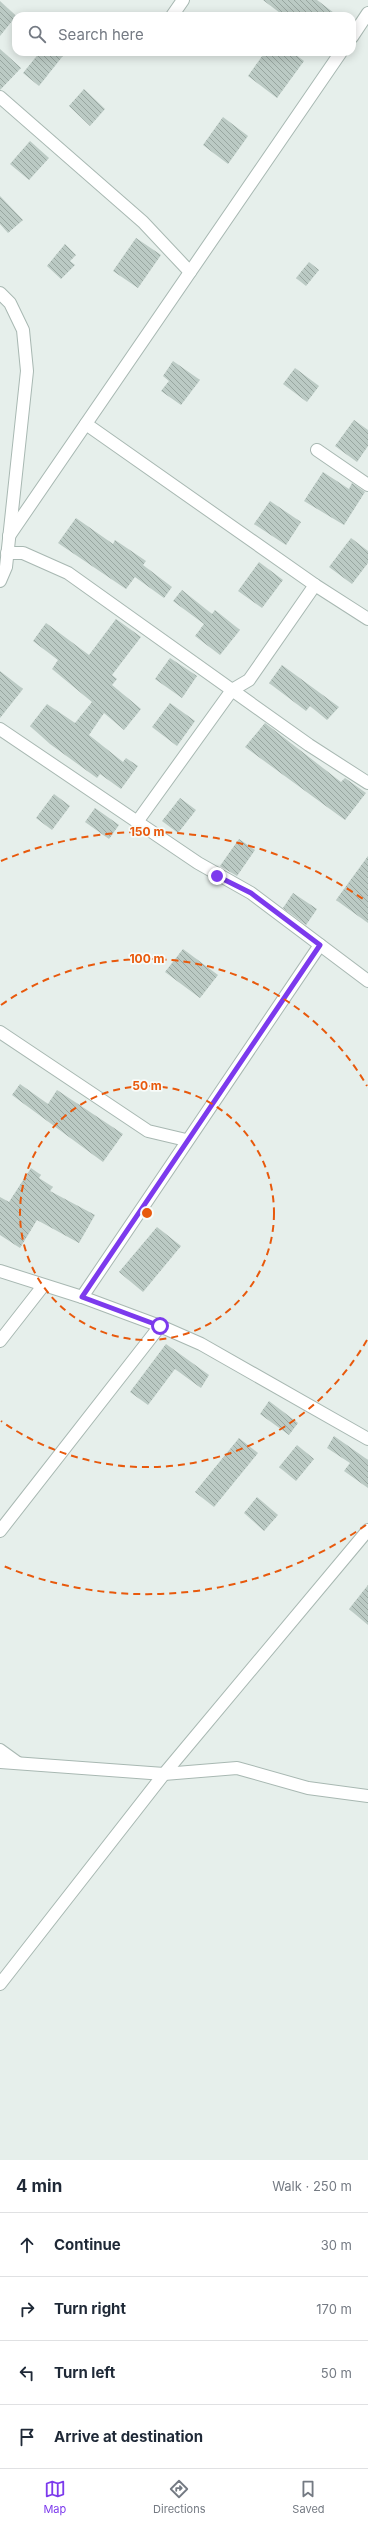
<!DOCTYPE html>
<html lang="en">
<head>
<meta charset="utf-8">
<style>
  :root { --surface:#fff; --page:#f2f2f3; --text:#1f2937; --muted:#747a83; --line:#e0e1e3; --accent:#7c3aed }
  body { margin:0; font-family:Inter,sans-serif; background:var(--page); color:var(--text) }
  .stop { position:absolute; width:12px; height:12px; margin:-9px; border:3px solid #7c3aed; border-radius:50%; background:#fff }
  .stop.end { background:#7c3aed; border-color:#fff; box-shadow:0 1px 4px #0008 }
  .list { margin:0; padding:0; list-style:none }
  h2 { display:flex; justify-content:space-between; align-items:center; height:52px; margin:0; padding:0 16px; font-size:17px }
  h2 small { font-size:13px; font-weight:400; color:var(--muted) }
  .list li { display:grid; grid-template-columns:26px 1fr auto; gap:12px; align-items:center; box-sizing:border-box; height:64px; padding:0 16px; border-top:1px solid var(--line) }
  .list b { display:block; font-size:15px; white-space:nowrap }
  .list em { font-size:13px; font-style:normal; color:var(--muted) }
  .icon { flex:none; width:22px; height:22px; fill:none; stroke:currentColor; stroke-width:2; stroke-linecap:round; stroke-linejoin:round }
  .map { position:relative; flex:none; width:368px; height:2160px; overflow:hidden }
  .search { position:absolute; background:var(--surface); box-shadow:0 2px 10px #0003; left:12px; right:12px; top:12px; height:44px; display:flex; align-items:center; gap:10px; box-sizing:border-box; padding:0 14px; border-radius:12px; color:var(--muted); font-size:15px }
  .sheet { height:308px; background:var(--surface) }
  nav { display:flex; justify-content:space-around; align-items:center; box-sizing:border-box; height:56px; border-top:1px solid var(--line); background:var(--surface); font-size:11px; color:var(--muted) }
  nav a { display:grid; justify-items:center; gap:2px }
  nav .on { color:var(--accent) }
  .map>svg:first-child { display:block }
  .building { fill:url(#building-back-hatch) }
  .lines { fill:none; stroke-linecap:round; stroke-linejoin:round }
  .street-casing { stroke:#a8b8b2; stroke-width:14 }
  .street { stroke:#fff; stroke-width:12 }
  .route { stroke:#7c3aed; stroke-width:5 }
  .ring { fill:none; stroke:#e8590c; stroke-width:2; stroke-dasharray:7 5 }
  .centre { fill:#e8590c; stroke:#f7fbf9; stroke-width:2 }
  .ring-label { font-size:12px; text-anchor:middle; font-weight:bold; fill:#e8590c; stroke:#f7fbf9; stroke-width:3.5; stroke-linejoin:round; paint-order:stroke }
</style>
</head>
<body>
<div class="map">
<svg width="368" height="2160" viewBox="0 0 368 2160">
  <defs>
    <pattern id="building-back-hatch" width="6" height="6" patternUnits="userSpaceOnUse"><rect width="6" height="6" fill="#bbcac4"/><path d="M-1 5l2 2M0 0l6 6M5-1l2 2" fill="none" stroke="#98a6a0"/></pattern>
  </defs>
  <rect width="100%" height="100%" fill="#e6efeb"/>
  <!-- building -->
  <g class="building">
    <polygon points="263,0 317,0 338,16 284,16"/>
    <polygon points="0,1 16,16 0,36"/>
    <polygon points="0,49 21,68 0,90"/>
    <polygon points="40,52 66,52 39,86 23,73"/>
    <polygon points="265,52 292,52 304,61 277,98 248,76"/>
    <polygon points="84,89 105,109 90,126 69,106"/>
    <polygon points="223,117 248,136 228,164 203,145"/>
    <polygon points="30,141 49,158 29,180 10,164"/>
    <polygon points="0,196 23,220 8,233 0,224"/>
    <polygon points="136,238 161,255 138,288 113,271"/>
    <polygon points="65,244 76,255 70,261 75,265 61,279 47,266"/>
    <polygon points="309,262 319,270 306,286 296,278"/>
    <polygon points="173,361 200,380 181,405 161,391 169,381 163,376"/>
    <polygon points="295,368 319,386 307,402 283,384"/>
    <polygon points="354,420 368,430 368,446 357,462 335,446"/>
    <polygon points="323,472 349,489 352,483 365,492 344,525 304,501"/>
    <polygon points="270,501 301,522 286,545 254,524"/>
    <polygon points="76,518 113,544 115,540 146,561 143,565 172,587 164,598 135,577 126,589 58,543"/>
    <polygon points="351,538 368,551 368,563 352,584 329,567"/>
    <polygon points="259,562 283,580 262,608 238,591"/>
    <polygon points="182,590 212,614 215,610 240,630 220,655 195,636 204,624 173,601"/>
    <polygon points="116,619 141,637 112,675 117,679 112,685 141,709 124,730 104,713 89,735 123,762 126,758 138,766 121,789 100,774 97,778 50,744 30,726 47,704 75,723 92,702 52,669 58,660 33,641 46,623 89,655"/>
    <polygon points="170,658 197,676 182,698 155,679"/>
    <polygon points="282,665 339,707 327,720 310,706 306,711 269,683"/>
    <polygon points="0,671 23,689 0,718"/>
    <polygon points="170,703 195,721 177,746 152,727"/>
    <polygon points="265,723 341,782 345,778 366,793 345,820 245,747"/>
    <polygon points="54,794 70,806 52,830 36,818"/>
    <polygon points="180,798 196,810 178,833 162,821"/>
    <polygon points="95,808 119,825 109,839 85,822"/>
    <polygon points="239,839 255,850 237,876 220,866"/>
    <polygon points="368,856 368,923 336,900"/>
    <polygon points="293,893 317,909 306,925 283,908"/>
    <polygon points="183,949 218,975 200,998 165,972"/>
    <polygon points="20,1084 48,1104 57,1090 123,1134 103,1162 12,1095"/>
    <polygon points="31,1168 41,1175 39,1178 53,1187 50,1191 95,1215 79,1243 37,1220 20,1248 0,1235 0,1197 9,1202"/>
    <polygon points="157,1227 181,1246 143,1292 119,1272"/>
    <polygon points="166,1344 209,1375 201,1388 175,1369 148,1405 130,1392"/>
    <polygon points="269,1401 298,1423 289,1435 260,1414"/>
    <polygon points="334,1436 368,1460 368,1488 344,1471 350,1463 327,1448"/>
    <polygon points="239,1438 258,1453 214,1507 195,1492"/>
    <polygon points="297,1445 314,1459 296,1481 279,1467"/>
    <polygon points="257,1497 278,1515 264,1531 244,1513"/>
    <polygon points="368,1585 368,1625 349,1609"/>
  </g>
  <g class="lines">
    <defs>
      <g id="street">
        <polyline points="172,16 183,0"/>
        <polyline points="352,37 368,13"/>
        <polyline points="0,97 143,222 190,272"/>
        <polyline points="0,293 10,303 23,330 27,371 6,567 0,581"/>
        <polyline points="86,424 315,585 368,619"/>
        <polyline points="317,450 368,485"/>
        <polyline points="9,536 341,52"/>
        <polyline points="7,553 23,553 68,573 309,745 368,783"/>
        <polyline points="0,729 198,863 251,893 368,981"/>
        <polyline points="137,822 232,690 249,680 315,585"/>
        <polyline points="0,1032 148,1131 186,1140"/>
        <polyline points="0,1271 82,1297 160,1326 201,1344 368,1439"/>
        <polyline points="82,1297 320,945"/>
        <polyline points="0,1341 43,1286"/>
        <polyline points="0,1531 160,1326"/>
        <polyline points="0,1750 18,1763"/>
        <polyline points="0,1762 164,1774 237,1768 308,1788 368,1796"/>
        <polyline points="0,1984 164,1774 368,1530"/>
      </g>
    </defs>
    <!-- street casing -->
    <use href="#street" class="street-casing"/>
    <!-- street -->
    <use href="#street" class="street"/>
  </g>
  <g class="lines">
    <!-- route -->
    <polyline class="route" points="160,1326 82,1297 320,945 251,893 217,876"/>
  </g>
  <!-- distance rings -->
  <g class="ring">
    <circle cx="147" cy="1213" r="127"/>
    <path d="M367 1340A254 254 0 0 1 1 1421M1 1005A254 254 0 0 1 367 1086"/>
    <path d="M366 1525A381 381 0 0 1 1 1565M1 861A381 381 0 0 1 366 901"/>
  </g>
  <circle cx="147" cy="1213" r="6" class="centre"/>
  <g class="ring-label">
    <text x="147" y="836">150 m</text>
    <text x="147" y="963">100 m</text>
    <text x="147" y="1090">50 m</text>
  </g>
</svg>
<div class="stop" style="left:160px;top:1326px"></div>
<div class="stop end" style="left:217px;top:876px"></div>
<div class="search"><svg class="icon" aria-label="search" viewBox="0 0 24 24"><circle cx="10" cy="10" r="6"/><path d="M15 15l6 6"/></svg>Search here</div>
</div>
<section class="sheet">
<h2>4 min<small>Walk · 250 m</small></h2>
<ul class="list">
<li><svg class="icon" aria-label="ahead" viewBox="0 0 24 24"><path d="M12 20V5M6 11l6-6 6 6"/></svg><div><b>Continue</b></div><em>30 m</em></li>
<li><svg class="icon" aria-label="right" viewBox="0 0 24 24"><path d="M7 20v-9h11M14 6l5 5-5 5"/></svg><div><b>Turn right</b></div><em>170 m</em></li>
<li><svg class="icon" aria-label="left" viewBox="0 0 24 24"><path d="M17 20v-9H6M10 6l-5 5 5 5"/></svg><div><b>Turn left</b></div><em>50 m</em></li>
<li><svg class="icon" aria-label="arrive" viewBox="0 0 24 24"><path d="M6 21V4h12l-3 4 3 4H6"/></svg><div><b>Arrive at destination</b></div></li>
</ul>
</section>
<nav>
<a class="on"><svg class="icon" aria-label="map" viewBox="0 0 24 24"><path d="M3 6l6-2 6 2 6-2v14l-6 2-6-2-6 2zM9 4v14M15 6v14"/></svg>Map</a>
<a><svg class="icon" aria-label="directions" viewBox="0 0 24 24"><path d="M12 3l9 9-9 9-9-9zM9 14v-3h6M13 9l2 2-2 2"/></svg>Directions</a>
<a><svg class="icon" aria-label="saved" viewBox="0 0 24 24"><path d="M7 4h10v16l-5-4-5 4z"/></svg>Saved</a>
</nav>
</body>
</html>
